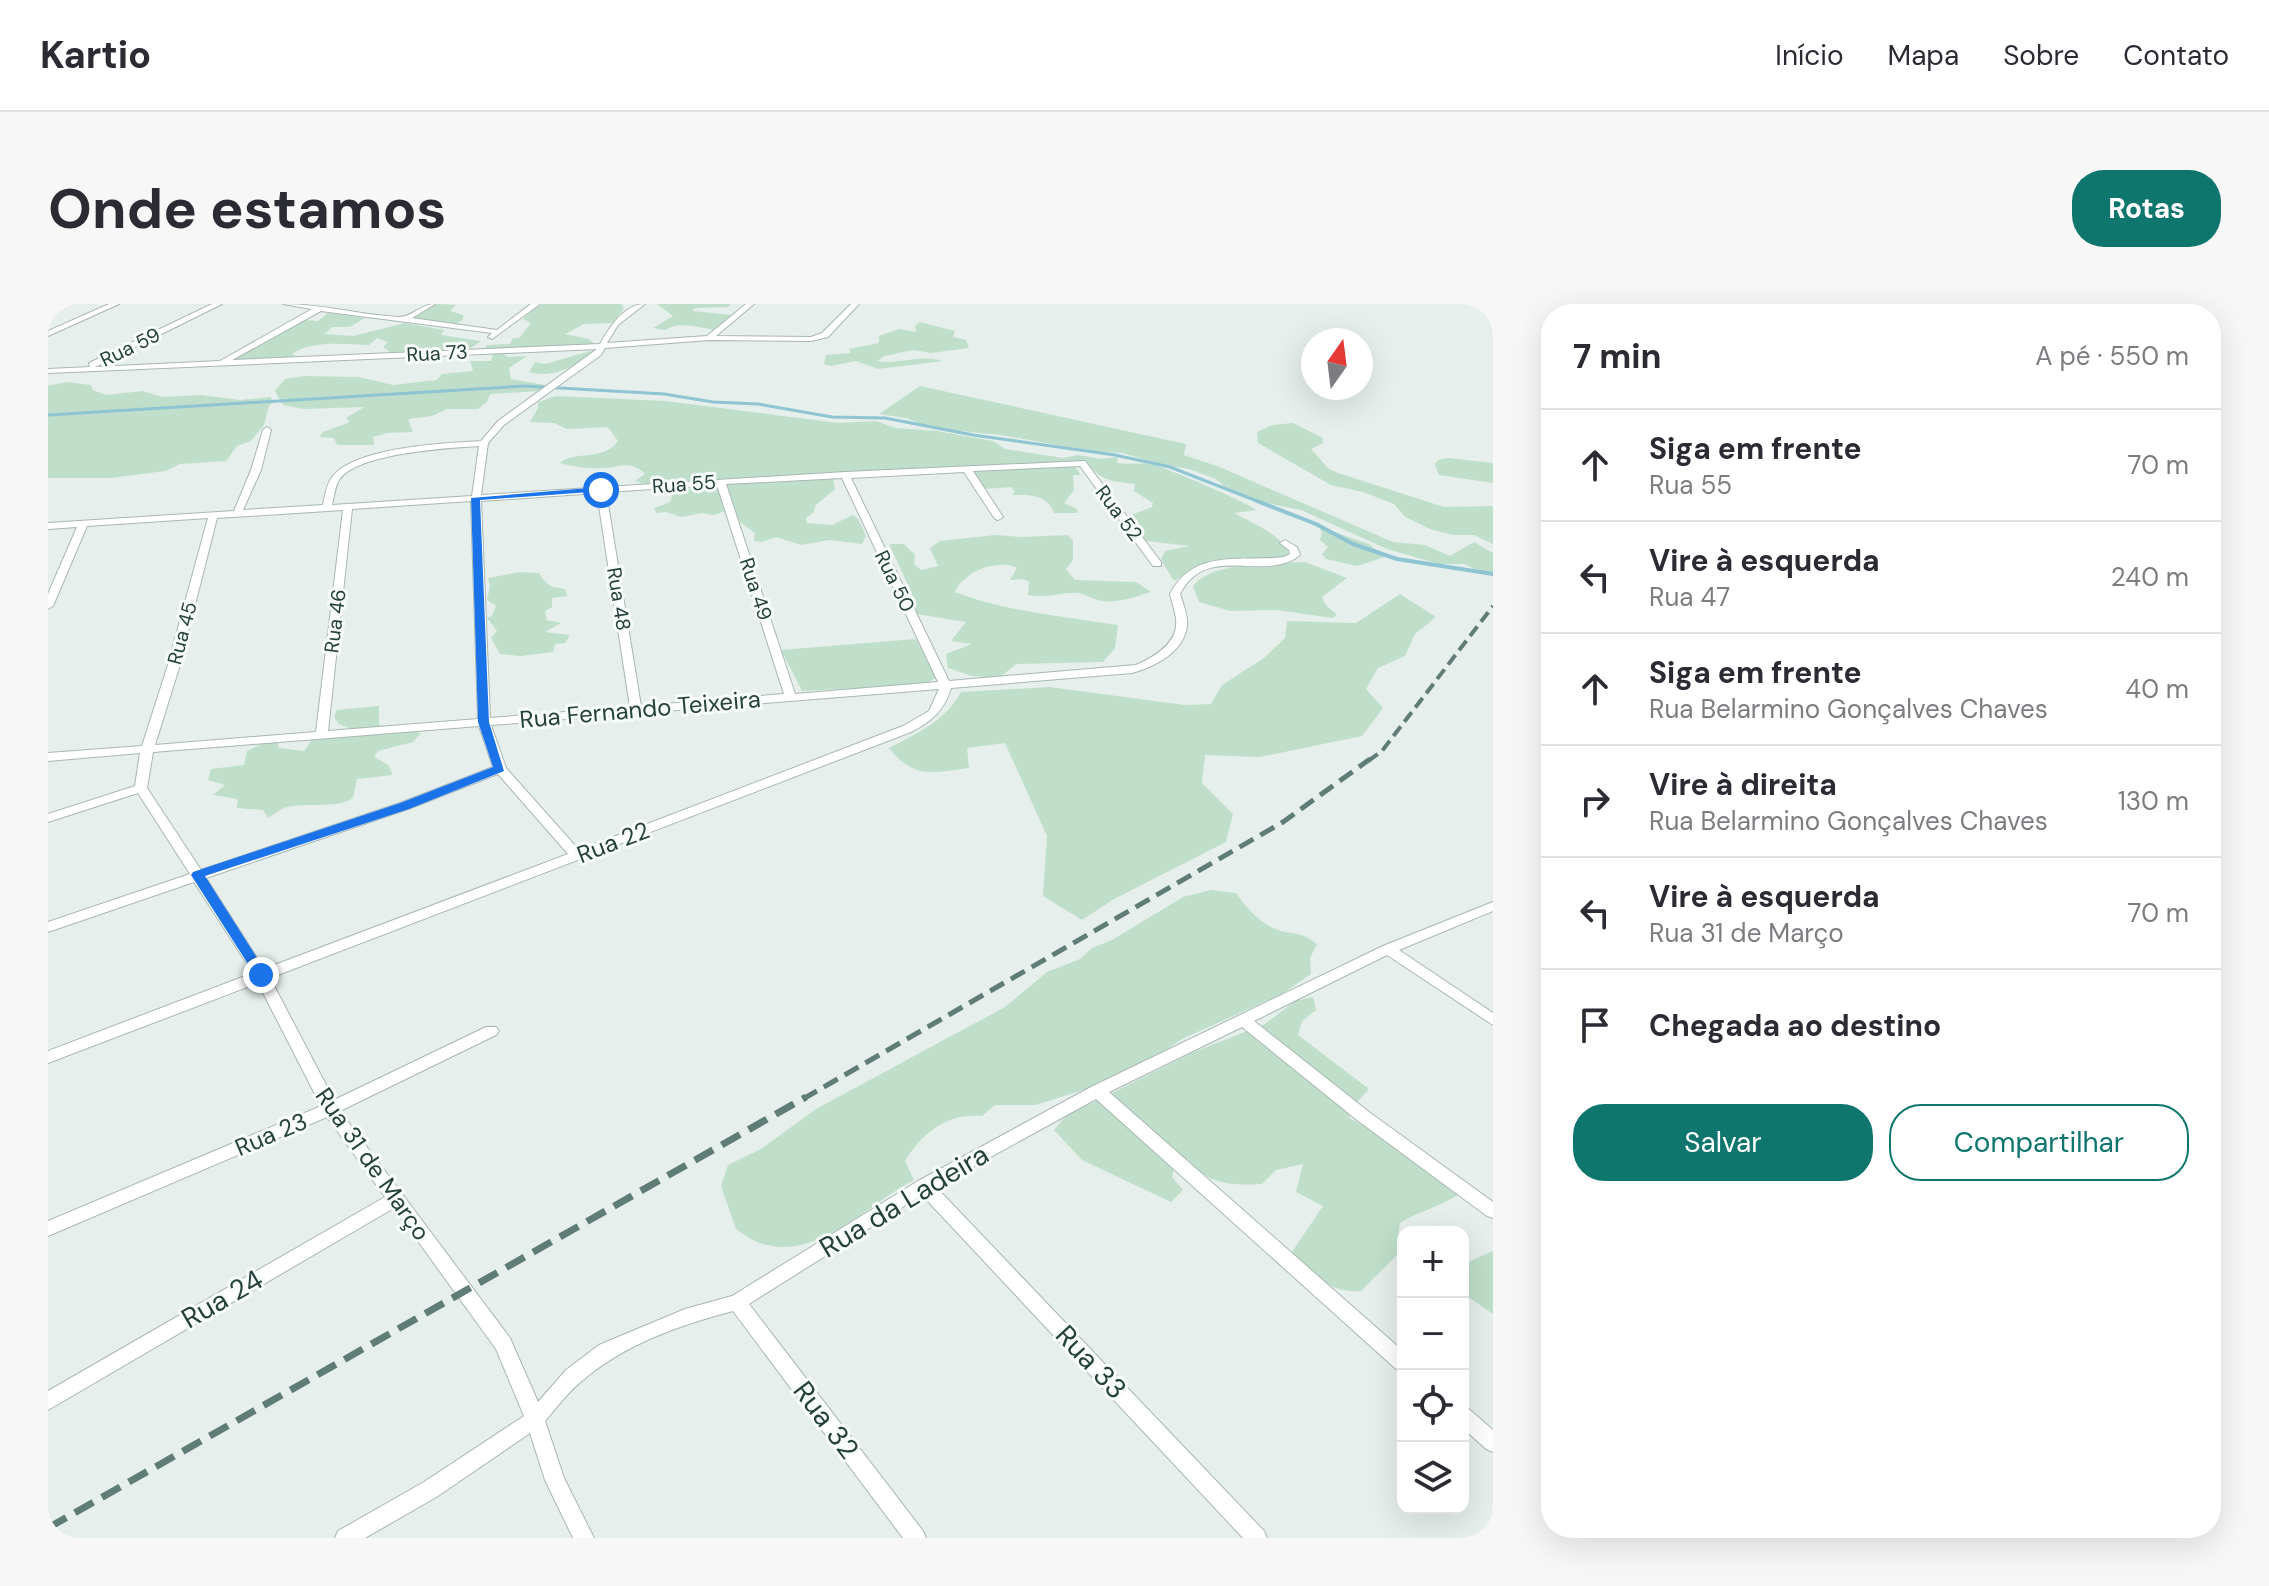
<!DOCTYPE html>
<html lang="pt">
<head>
<meta charset="utf-8">
<style>
  :root { --surface:#fff; --page:#f7f7f7; --text:#2b2b33; --muted:#7c7c81; --line:#e1e1e2; --accent:#0f766e }
  body { margin:0; font-family:"DM Sans",sans-serif; background:var(--page); color:var(--text) }
  .controls { position:absolute; right:24px; bottom:24px; display:grid; overflow:hidden; border-radius:16px; box-shadow:0 8px 32px #0002 }
  .controls button { width:72px; height:72px; display:grid; place-items:center; padding:0; border:0; border-bottom:2px solid var(--line); background:var(--surface); color:var(--text); font:40px sans-serif }
  .compass { position:absolute; left:1253px; top:24px; width:72px; height:72px; border-radius:50%; background:var(--surface); box-shadow:0 8px 32px #0002; rotate:14deg }
  .stop { position:absolute; width:24px; height:24px; margin:-18px; border:6px solid #1a73e8; border-radius:50%; background:#fff }
  .stop.end { background:#1a73e8; border-color:#fff; box-shadow:0 2px 8px #0008 }
  .list { margin:0; padding:0; list-style:none }
  h2 { display:flex; justify-content:space-between; align-items:center; height:104px; margin:0; padding:0 32px; font-size:34px }
  h2 small { font-size:26px; font-weight:400; color:var(--muted) }
  .list li { display:grid; grid-template-columns:52px 1fr auto; gap:24px; align-items:center; box-sizing:border-box; height:112px; padding:0 32px; border-top:2px solid var(--line) }
  .list b { display:block; font-size:30px; white-space:nowrap }
  .list p { margin:0; font-size:26px; white-space:nowrap; color:var(--muted) }
  .list em { font-size:26px; font-style:normal; color:var(--muted) }
  .actions { display:flex; gap:16px; padding:24px 32px }
  .actions a { flex:1; padding:18px 0; border:2px solid var(--accent); border-radius:32px; text-align:center; font-size:28px; color:var(--accent) }
  .actions .main { background:var(--accent); color:#fff }
  .icon { flex:none; width:44px; height:44px; fill:none; stroke:currentColor; stroke-width:2; stroke-linecap:round; stroke-linejoin:round }
  .map { position:relative; flex:none; width:1445px; height:1234px; overflow:hidden; border-radius:32px }
  header { display:flex; align-items:center; gap:48px; box-sizing:border-box; height:112px; padding:0 40px; background:var(--surface); border-bottom:2px solid var(--line) }
  header strong { font-size:38px }
  nav { display:flex; gap:44px; margin-inline-start:auto; font-size:28px }
  .intro { display:flex; align-items:center; justify-content:space-between; box-sizing:border-box; height:192px; padding:0 48px }
  h1 { margin:0; font-size:56px }
  .button { padding:20px 36px; border-radius:32px; background:var(--accent); color:#fff; font-size:28px; font-weight:700 }
  main { display:flex; gap:48px; padding:0 48px }
  aside { flex:1; background:var(--surface); border-radius:32px; box-shadow:0 8px 32px #0002 }
  .map>svg:first-child { display:block }
  .green { fill:#bfdfca }
  .lines { fill:none; stroke-linecap:round; stroke-linejoin:round }
  .stream-far1 { stroke:#8fc4d2; stroke-width:3 }
  .stream { stroke:#8fc4d2; stroke-width:4 }
  .minor-casing { stroke:#a8b7b3; stroke-width:2 }
  .minor { fill:#fff; fill-rule:evenodd }
  .rail-far2 { stroke:#5f7c76; stroke-width:4; stroke-dasharray:12 6; stroke-linecap:butt }
  .rail-far1 { stroke:#5f7c76; stroke-width:5; stroke-dasharray:16 8; stroke-linecap:butt }
  .rail { stroke:#5f7c76; stroke-width:7; stroke-dasharray:21 10; stroke-linecap:butt }
  .route { fill:#1a73e8 }
  .labels { text-anchor:middle; dominant-baseline:central; stroke-width:6; stroke-linejoin:round; paint-order:stroke }
  .far-street-label { font-size:20px; fill:#24413b; stroke:#f7fbf9 }
  .street-label { font-size:24px; fill:#24413b; stroke:#f7fbf9 }
  .near-street-label { font-size:28px; fill:#24413b; stroke:#f7fbf9 }
</style>
</head>
<body>
<header>
<strong>Kartio</strong>
<nav><a>Início</a><a>Mapa</a><a>Sobre</a><a>Contato</a></nav>
</header>
<div class="intro"><h1>Onde estamos</h1><a class="button">Rotas</a></div>
<main>
<div class="map">
<svg width="1445" height="1234" viewBox="0 0 1445 1234">
  <rect width="100%" height="100%" fill="#e6efeb"/>
  <!-- green -->
  <g class="green">
    <polygon points="391,0 408,1 402,7 415,11 415,16 403,22 362,15 383,1"/>
    <polygon points="492,0 573,0 576,4 565,19 536,20 517,30 541,35 547,41 436,46 439,41 462,40 465,34 471,34 483,19 475,15"/>
    <path d="M 597,0 L 682,0 L 681,3 L 647,4 L 644,7 L 685,11 L 666,26 C 650,23 632,17 617,26 L 605,24 L 625,12 L 609,0 Z"/>
    <path d="M 280,9 L 317,14 L 302,23 L 284,23 L 277,30 L 305,32 L 357,19 L 396,26 L 393,31 L 433,37 L 420,46 L 345,50 L 335,43 L 340,38 L 329,34 L 321,41 C 298,40 263,36 244,50 L 248,52 L 187,58 L 188,53 L 257,16 L 270,17 Z"/>
    <path d="M 872,18 L 907,27 L 905,33 L 918,36 L 921,44 L 883,49 L 865,46 L 837,52 L 829,57 C 852,61 871,50 895,57 L 830,65 L 808,57 L 783,62 L 776,60 L 778,51 L 803,49 L 801,45 L 831,39 L 831,32 L 851,25 L 868,28 L 867,22 Z"/>
    <path d="M 542,47 L 545,49 C 525,63 505,75 481,68 L 487,58 L 498,60 Z"/>
    <polygon points="453,48 460,53 479,52 461,64 463,75 497,81 491,87 442,90 439,98 430,105 399,105 384,112 360,115 365,128 339,129 325,133 326,141 289,141 286,134 271,133 275,128 302,118 298,114 316,103 256,105 235,101 227,87 237,75 256,72 310,73 345,81 389,76 394,70 425,67 422,57 443,57 445,50"/>
    <polygon points="18,78 43,81 45,86 58,91 95,87 114,93 153,91 192,96 223,93 224,99 221,102 216,121 203,137 189,142 178,157 132,160 117,167 62,174 0,174 0,82"/>
    <polygon points="872,82 1138,140 1136,151 1169,162 1345,238 1377,241 1402,252 1426,238 1445,249 1445,268 1433,269 1417,260 1391,260 1339,245 1253,206 1209,197 1179,185 1168,175 1141,165 1114,161 1075,149 1044,147 952,131 883,124 858,114 831,110"/>
    <path d="M 508,92 L 617,97 L 790,119 L 828,117 L 848,124 L 889,127 L 945,137 L 957,145 L 1015,154 L 1030,151 L 1053,155 L 1070,153 L 1069,159 C 1082,161 1093,158 1106,161 C 1119,164 1203,200 1208,206 L 1186,209 C 1204,219 1233,230 1241,250 C 1219,263 1189,251 1165,256 C 1152,259 1137,271 1126,277 L 1113,256 L 1117,247 L 1142,242 L 1091,236 L 1078,213 L 1104,203 L 1105,199 L 1086,187 L 1087,180 C 1078,179 1067,178 1059,175 C 1044,170 1041,153 1024,159 L 1033,171 L 1025,171 L 1026,186 L 1016,199 L 1029,205 L 1029,209 L 1006,209 C 999,190 982,191 964,191 L 967,188 L 963,183 L 937,185 L 922,164 L 914,162 L 597,180 L 587,177 L 597,170 C 582,155 572,164 555,164 C 543,165 526,163 512,159 C 526,146 555,158 570,137 L 560,123 L 519,125 L 506,119 L 482,118 L 490,104 L 490,98 Z"/>
    <polygon points="1245,119 1275,134 1275,139 1263,145 1281,165 1290,169 1396,203 1445,202 1445,240 1426,231 1405,231 1382,225 1357,213 1346,200 1315,188 1283,181 1210,139 1209,128 1224,121"/>
    <polygon points="1400,154 1445,159 1445,179 1391,171 1387,161 1390,156"/>
    <polygon points="785,175 787,185 767,202 766,208 758,214 759,219 784,221 805,211 810,215 818,232 814,240 781,236 753,241 728,233 714,238 706,237 707,229 692,218 685,204 666,211 654,209 633,213 618,208 608,209 606,204 622,198 627,183"/>
    <polygon points="1271,223 1321,240 1337,253 1309,262 1278,255 1274,250 1280,243 1272,236 1274,229"/>
    <path d="M 947,231 L 974,233 L 1020,231 L 1025,237 L 1025,256 L 1018,265 L 1027,276 L 1088,278 L 1103,288 C 1086,293 1064,302 1047,295 C 1038,292 1034,288 1023,289 C 1007,290 996,294 980,291 L 981,278 L 975,275 L 962,276 L 969,264 C 949,254 915,268 907,288 C 956,307 1018,313 1070,321 L 1067,344 L 1055,358 L 968,360 L 951,374 L 924,372 L 900,364 L 898,350 L 924,340 L 903,337 L 918,318 L 862,309 L 861,283 L 841,240 L 856,240 L 867,251 L 866,260 L 873,266 L 890,262 L 882,244 L 892,237 Z"/>
    <path d="M 1257,258 L 1299,274 L 1274,293 L 1277,300 L 1289,311 L 1284,314 L 1229,306 L 1182,307 L 1151,298 L 1145,282 C 1166,257 1225,259 1257,258 Z"/>
    <path d="M 472,268 L 491,269 C 498,281 504,284 517,285 L 519,292 L 504,294 L 504,303 L 497,307 L 499,316 L 513,319 L 497,328 L 522,331 L 517,339 L 507,340 L 505,348 L 472,352 L 452,350 L 443,334 L 449,327 L 439,314 L 444,312 L 448,302 L 439,296 L 442,282 L 440,274 Z"/>
    <path d="M 1352,290 L 1388,313 L 1367,330 L 1357,352 L 1330,364 L 1318,385 L 1335,404 L 1314,432 L 1212,453 L 1157,451 L 1154,479 L 1185,510 L 1178,538 L 1066,595 L 1034,616 L 995,592 L 999,532 L 957,439 L 919,444 L 921,464 C 883,469 866,475 841,444 C 870,429 897,417 913,388 L 1001,383 L 1137,401 L 1163,400 L 1174,381 L 1216,354 L 1237,334 L 1239,317 L 1308,319 Z"/>
    <polygon points="868,335 888,374 874,381 754,387 733,346"/>
    <path d="M 331,402 L 331,421 L 373,429 L 365,438 L 330,447 L 326,453 L 340,461 L 345,471 L 309,475 L 305,494 C 287,506 258,497 236,504 C 231,506 225,511 220,514 L 215,506 L 189,504 L 190,495 L 165,491 L 177,481 L 160,476 L 163,465 L 196,461 L 199,447 L 214,440 L 229,438 L 231,444 L 256,447 L 264,436 L 295,431 L 301,424 L 291,420 L 286,413 L 289,406 Z"/>
    <path d="M 1163,586 L 1188,589 C 1199,605 1213,621 1233,627 C 1250,631 1253,628 1269,640 L 1262,654 L 1263,670 L 1234,690 L 1134,735 L 1109,752 L 1050,781 L 988,801 L 947,801 L 934,812 C 899,809 875,828 857,857 L 866,876 C 820,899 771,957 715,940 C 706,938 696,930 688,925 L 673,882 L 680,861 L 713,845 L 768,805 L 957,703 L 999,668 L 1032,655 L 1044,644 L 1064,636 L 1135,593 Z"/>
    <path d="M 1265,693 L 1268,706 L 1254,717 L 1250,731 L 1321,785 L 1310,797 L 1301,814 L 1339,833 L 1413,889 C 1394,902 1371,907 1352,919 L 1350,931 L 1355,945 L 1313,987 C 1279,989 1266,971 1244,948 L 1275,902 L 1248,888 L 1255,860 L 1228,866 L 1214,880 C 1183,882 1159,880 1140,855 L 1126,864 L 1124,873 L 1135,886 L 1123,898 L 1034,856 L 1006,826 L 1018,812 L 1146,748 L 1217,720 L 1247,697 Z"/>
    <polygon points="1445,947 1445,1010 1419,992 1416,960"/>
  </g>
  <g class="lines">
    <!-- stream-far1 -->
    <polyline class="stream-far1" points="0,111 477,82 616,90 665,98 710,100 784,113 837,114 925,131 1067,151 1122,163 1214,199"/>
    <!-- stream -->
    <polyline class="stream" points="1209,197 1268,220 1305,240 1349,255 1445,270"/>
    <defs>
      <g id="minor">
        <polygon points="61,0 71,0 0,32 0,27"/>
        <path d="M 164,0 L 174,0 L 47,63 L 172,57 L 264,5 L 235,0 C 275,0 312,11 351,13 C 364,13 373,0 387,0 L 364,14 L 449,26 L 483,0 L 492,0 L 444,35 L 440,33 L 444,29 L 273,7 L 184,56 L 552,40 C 561,24 576,0 597,0 L 570,21 L 559,39 L 659,32 L 698,0 L 706,0 L 668,32 L 763,33 L 774,29 L 803,0 L 811,0 L 780,33 L 763,37 L 661,36 L 557,44 L 553,51 L 456,121 L 440,139 L 433,191 L 797,168 L 1037,157 L 1113,258 L 1113,262 L 1105,262 L 1032,162 L 925,167 L 955,213 L 950,216 L 947,215 L 916,168 L 803,174 L 901,377 L 1088,361 C 1106,353 1131,339 1128,315 C 1127,307 1124,298 1122,290 C 1146,244 1192,258 1236,253 L 1242,250 L 1241,246 L 1232,239 L 1237,236 L 1249,243 L 1252,251 C 1217,280 1159,237 1132,290 C 1135,300 1140,311 1139,321 C 1137,348 1106,363 1084,369 L 903,384 C 896,407 884,417 863,428 L 222,674 L 286,796 L 438,723 L 448,723 L 451,727 L 448,731 L 292,807 L 462,1034 L 490,1098 L 518,1066 L 551,1041 L 637,1005 L 684,992 L 870,877 L 1043,783 L 1335,642 L 1445,598 L 1445,607 L 1351,646 L 1445,709 L 1445,721 L 1339,651 L 1206,717 L 1321,808 L 1445,898 L 1445,914 L 1439,912 L 1309,816 L 1194,723 L 1061,788 L 1355,1047 L 1355,1067 L 1348,1065 L 1048,795 L 888,883 L 1216,1227 L 1219,1234 L 1195,1234 L 874,891 L 701,1000 L 875,1227 L 878,1234 L 855,1234 L 685,1007 C 632,1021 577,1040 535,1076 C 521,1087 509,1103 497,1117 L 516,1174 L 546,1234 L 525,1234 L 497,1176 L 482,1129 L 390,1192 L 317,1234 L 287,1234 L 290,1227 L 376,1178 L 476,1112 L 448,1045 L 346,904 L 0,1106 L 0,1087 L 337,893 L 279,813 L 0,932 L 0,917 L 273,802 L 210,679 L 0,759 L 0,747 L 205,669 L 146,578 L 0,628 L 0,618 L 142,570 L 90,489 L 0,518 L 0,510 L 87,482 L 92,449 L 0,457 L 0,449 L 94,442 L 119,364 L 160,214 L 39,222 L 5,302 L 0,305 L 0,290 L 29,223 L 0,225 L 0,219 L 186,207 L 203,166 L 215,126 L 219,123 L 223,126 L 213,166 L 195,206 L 275,201 C 277,192 278,180 285,172 C 309,143 397,139 433,137 L 450,117 L 549,45 L 0,69 L 0,65 L 42,63 L 41,59 ZM 431,142 L 424,192 L 284,201 C 286,193 287,183 291,176 C 309,149 400,144 431,142 ZM 794,174 L 890,378 L 747,390 L 678,180 ZM 669,181 L 736,390 L 593,402 L 558,188 ZM 549,189 L 582,403 L 442,414 L 433,197 ZM 423,197 L 430,415 L 280,427 L 304,205 ZM 295,206 L 268,428 L 107,441 L 131,364 L 169,214 ZM 891,385 L 881,407 L 855,422 L 531,546 L 458,464 L 443,421 ZM 431,422 L 445,463 L 352,499 L 153,566 L 99,484 L 105,448 ZM 450,470 L 520,550 L 216,665 L 158,574 L 360,505 Z"/>
        <polygon points="1415,1103 1422,1106 1445,1126 1445,1148 1438,1145 1415,1124"/>
      </g>
    </defs>
    <!-- minor casing -->
    <use href="#minor" class="minor-casing"/>
    <!-- minor -->
    <use href="#minor" class="minor"/>
    <!-- rail-far2 -->
    <polyline class="rail-far2" points="1320,457 1334,447 1445,302"/>
    <!-- rail-far1 -->
    <polyline class="rail-far1" points="755,795 1235,518 1322,455"/>
    <!-- rail -->
    <polyline class="rail" points="0,1224 758,793"/>
  </g>
  <!-- route -->
  <polygon class="route" points="553,183 556,187 432,196 441,418 456,467 361,505 157,572 220,671 213,676 209,674 143,571 145,568 352,499 445,463 430,418 423,194"/>
  <g class="labels">
    <!-- far-street labels -->
    <g class="far-street-label">
      <text transform="translate(82 43) rotate(-26)">Rua 59</text>
      <text transform="translate(389 49) rotate(-3)">Rua 73</text>
      <text transform="translate(636 180) rotate(-4)">Rua 55</text>
      <text transform="translate(1071 209) rotate(53)">Rua 52</text>
      <text transform="translate(847 277) rotate(64)">Rua 50</text>
      <text transform="translate(708 285) rotate(72)">Rua 49</text>
      <text transform="translate(571 295) rotate(81)">Rua 48</text>
      <text transform="translate(287 317) rotate(-83)">Rua 46</text>
      <text transform="translate(134 329) rotate(-75)">Rua 45</text>
    </g>
    <!-- street labels -->
    <g class="street-label">
      <text transform="translate(592 405) rotate(-5)">Rua Fernando Teixeira</text>
      <text transform="translate(565 538) rotate(-21)">Rua 22</text>
      <text transform="translate(223 830) rotate(-23)">Rua 23</text>
      <text transform="translate(325 860) rotate(55)">Rua 31 de Março</text>
    </g>
    <!-- near-street labels -->
    <g class="near-street-label">
      <text transform="translate(856 897) rotate(-31)">Rua da Ladeira</text>
      <text transform="translate(174 995) rotate(-30)">Rua 24</text>
      <text transform="translate(1043 1058) rotate(47)">Rua 33</text>
      <text transform="translate(778 1116) rotate(53)">Rua 32</text>
    </g>
  </g>
</svg>
<div class="controls">
<button>+</button>
<button>−</button>
<button><svg class="icon" aria-label="locate" viewBox="0 0 24 24"><circle cx="12" cy="12" r="6"/><path d="M12 2v4M12 18v4M2 12h4M18 12h4"/></svg></button>
<button><svg class="icon" aria-label="layers" viewBox="0 0 24 24"><path d="M12 4l9 5-9 5-9-5zM3 14l9 5 9-5"/></svg></button>
</div>
<svg class="compass" viewBox="-18 -18 36 36"><path d="M0-13l5 13h-10z" fill="#e53935"/><path d="M0 13l5-13h-10z" fill="#7c7c81"/></svg>
<div class="stop" style="left:553px;top:186px"></div>
<div class="stop end" style="left:213px;top:671px"></div>
</div>
<aside>
<h2>7 min<small>A pé · 550 m</small></h2>
<ul class="list">
<li><svg class="icon" aria-label="ahead" viewBox="0 0 24 24"><path d="M12 20V5M6 11l6-6 6 6"/></svg><div><b>Siga em frente</b><p>Rua 55</p></div><em>70 m</em></li>
<li><svg class="icon" aria-label="left" viewBox="0 0 24 24"><path d="M17 20v-9H6M10 6l-5 5 5 5"/></svg><div><b>Vire à esquerda</b><p>Rua 47</p></div><em>240 m</em></li>
<li><svg class="icon" aria-label="ahead" viewBox="0 0 24 24"><path d="M12 20V5M6 11l6-6 6 6"/></svg><div><b>Siga em frente</b><p>Rua Belarmino Gonçalves Chaves</p></div><em>40 m</em></li>
<li><svg class="icon" aria-label="right" viewBox="0 0 24 24"><path d="M7 20v-9h11M14 6l5 5-5 5"/></svg><div><b>Vire à direita</b><p>Rua Belarmino Gonçalves Chaves</p></div><em>130 m</em></li>
<li><svg class="icon" aria-label="left" viewBox="0 0 24 24"><path d="M17 20v-9H6M10 6l-5 5 5 5"/></svg><div><b>Vire à esquerda</b><p>Rua 31 de Março</p></div><em>70 m</em></li>
<li><svg class="icon" aria-label="arrive" viewBox="0 0 24 24"><path d="M6 21V4h12l-3 4 3 4H6"/></svg><div><b>Chegada ao destino</b></div></li>
</ul>
<div class="actions"><a class="main">Salvar</a><a>Compartilhar</a></div>
</aside>
</main>
</body>
</html>
